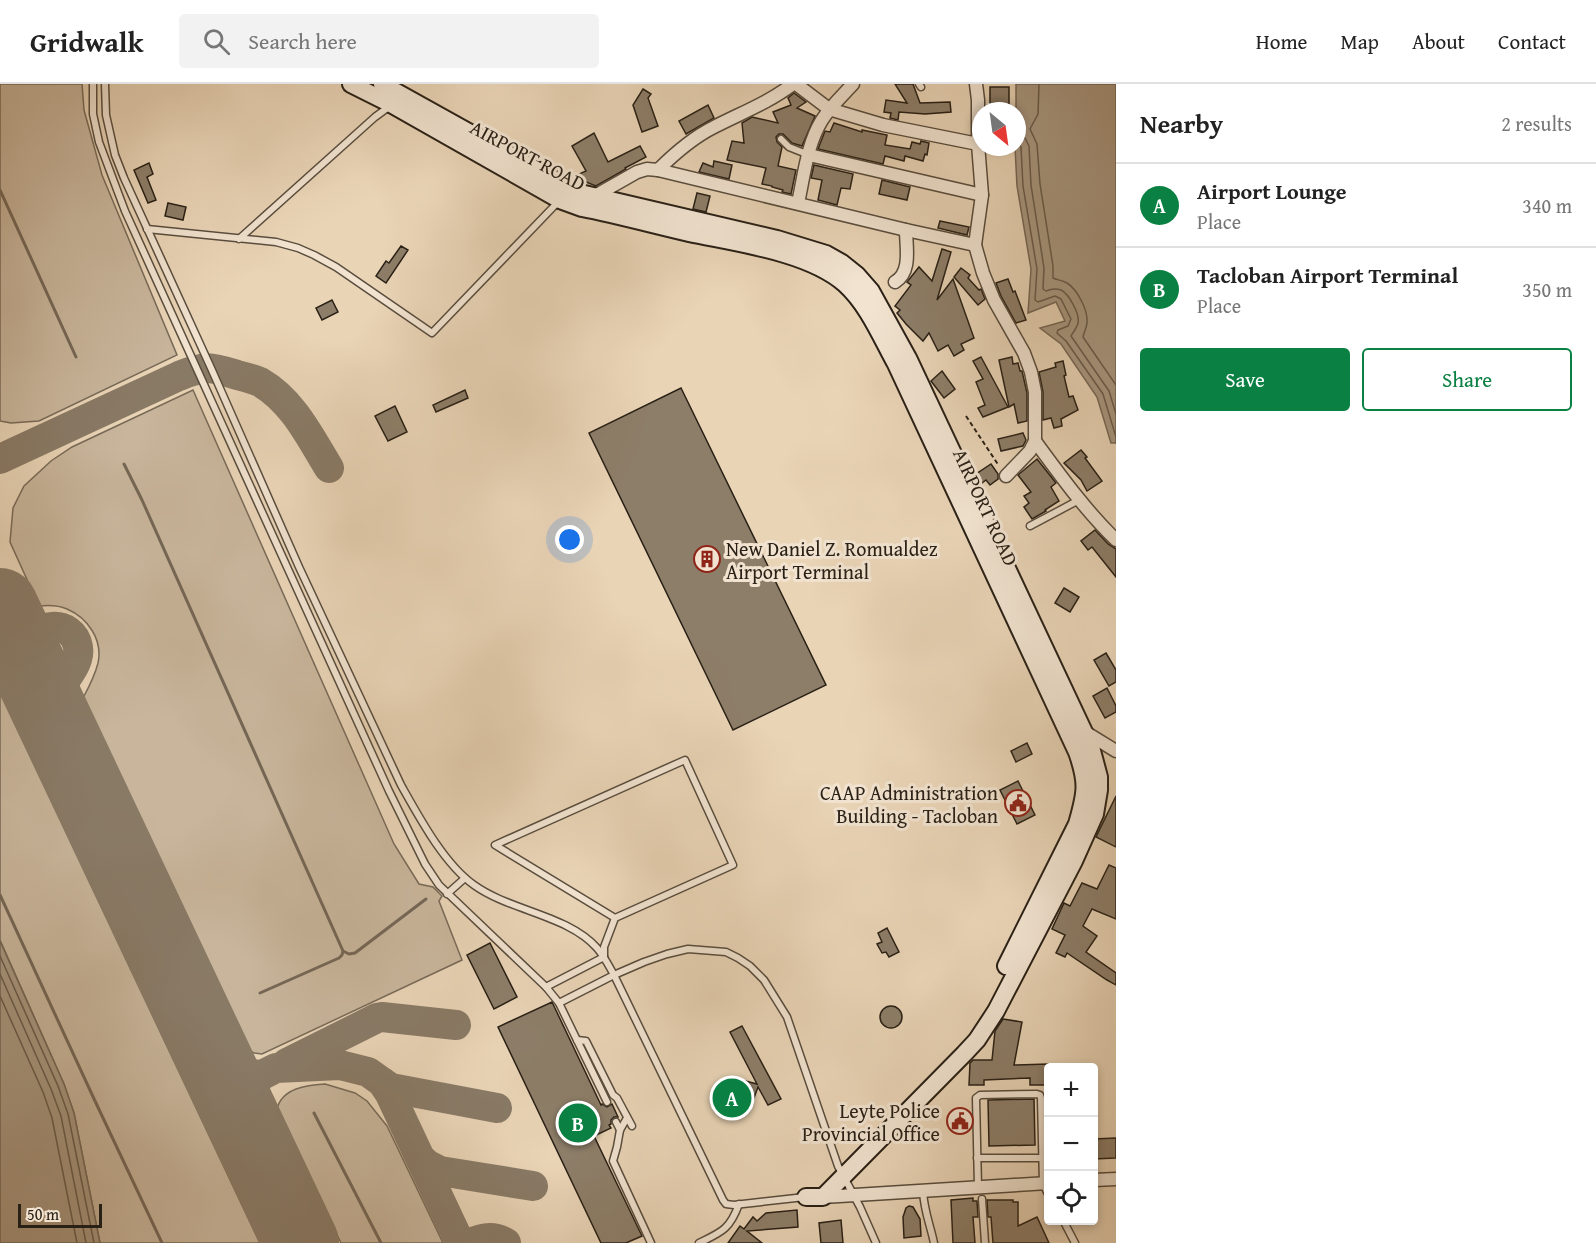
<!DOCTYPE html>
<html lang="en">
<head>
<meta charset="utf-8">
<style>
  :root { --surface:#fff; --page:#f2f2f2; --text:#222; --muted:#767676; --line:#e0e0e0; --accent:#0b8043 }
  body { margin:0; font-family:"Gentium Book Plus",serif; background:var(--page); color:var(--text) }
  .controls { position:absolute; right:18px; bottom:18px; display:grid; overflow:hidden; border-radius:6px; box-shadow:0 3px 9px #0003 }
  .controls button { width:54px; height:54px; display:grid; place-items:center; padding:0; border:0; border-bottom:2px solid var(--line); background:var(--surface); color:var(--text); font:30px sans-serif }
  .compass { position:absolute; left:972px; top:18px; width:54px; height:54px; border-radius:50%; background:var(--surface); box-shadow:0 3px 9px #0003; rotate:151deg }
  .scale { position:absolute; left:18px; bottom:15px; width:84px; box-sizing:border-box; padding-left:6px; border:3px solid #292016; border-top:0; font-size:16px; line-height:21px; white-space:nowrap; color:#292016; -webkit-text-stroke:4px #f1e3d0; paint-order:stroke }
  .you { position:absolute; left:570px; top:456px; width:21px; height:21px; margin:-15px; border:4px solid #fff; border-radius:50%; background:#1a73e8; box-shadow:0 0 0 9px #1a73e833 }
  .badge { display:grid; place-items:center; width:39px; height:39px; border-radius:50%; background:var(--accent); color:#fff; font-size:20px; font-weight:700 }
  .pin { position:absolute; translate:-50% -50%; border:3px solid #fff; box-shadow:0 2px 6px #0006 }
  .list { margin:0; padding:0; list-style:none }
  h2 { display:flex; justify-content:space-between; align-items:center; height:78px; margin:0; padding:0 24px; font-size:26px }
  h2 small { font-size:20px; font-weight:400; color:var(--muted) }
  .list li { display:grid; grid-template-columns:39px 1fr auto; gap:18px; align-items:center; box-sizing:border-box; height:84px; padding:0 24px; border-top:2px solid var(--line) }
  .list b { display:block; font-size:22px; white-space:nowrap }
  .list p { margin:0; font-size:20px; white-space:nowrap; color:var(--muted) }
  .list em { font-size:20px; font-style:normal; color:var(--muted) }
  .actions { display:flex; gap:12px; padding:18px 24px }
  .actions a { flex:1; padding:14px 0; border:2px solid var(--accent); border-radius:6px; text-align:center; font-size:21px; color:var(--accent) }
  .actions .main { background:var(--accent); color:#fff }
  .icon { flex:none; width:33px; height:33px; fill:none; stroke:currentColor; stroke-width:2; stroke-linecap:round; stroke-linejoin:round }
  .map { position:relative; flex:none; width:1116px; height:1159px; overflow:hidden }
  header { display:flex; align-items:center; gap:36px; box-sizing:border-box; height:84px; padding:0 30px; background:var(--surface); border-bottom:2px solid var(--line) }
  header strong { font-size:28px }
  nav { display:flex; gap:33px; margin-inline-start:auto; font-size:21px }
  .search { width:420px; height:54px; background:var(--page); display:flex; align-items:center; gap:15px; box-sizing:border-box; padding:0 21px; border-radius:6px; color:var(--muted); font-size:22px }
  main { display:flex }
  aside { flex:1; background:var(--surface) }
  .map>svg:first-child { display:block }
  .green { fill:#c8b59b; stroke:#786a58; stroke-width:1.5 }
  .water { fill:#a89780; stroke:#756756; stroke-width:1.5 }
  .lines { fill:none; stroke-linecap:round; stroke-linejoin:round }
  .shore { stroke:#685c4b; stroke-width:1.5 }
  .stream { stroke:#756756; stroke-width:3 }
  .taxiway { stroke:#897a66; stroke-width:30 }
  .runway { stroke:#897a66; stroke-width:76 }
  .building { fill:#8d7e69; stroke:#292016; stroke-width:1.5 }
  .service-casing { stroke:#594d3e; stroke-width:9 }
  .minor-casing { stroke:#594d3e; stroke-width:15 }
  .secondary-casing { stroke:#292016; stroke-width:20 }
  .path { stroke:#292016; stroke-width:2; stroke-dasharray:4.5 3; stroke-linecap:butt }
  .service { stroke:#f1e3d0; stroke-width:6 }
  .minor { stroke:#f1e3d0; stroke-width:12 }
  .secondary { stroke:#f1e3d0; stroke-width:16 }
  .labels { text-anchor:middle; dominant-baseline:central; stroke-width:6; stroke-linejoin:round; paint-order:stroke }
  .street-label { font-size:20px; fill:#292016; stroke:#f1e3d0 }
  .poi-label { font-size:20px; fill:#292016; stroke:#f1e3d0; text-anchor:end }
</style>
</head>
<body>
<header>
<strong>Gridwalk</strong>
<div class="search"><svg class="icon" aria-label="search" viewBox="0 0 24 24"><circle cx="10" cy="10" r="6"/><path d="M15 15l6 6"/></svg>Search here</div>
<nav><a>Home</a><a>Map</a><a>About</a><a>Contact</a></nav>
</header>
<main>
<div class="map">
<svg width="1116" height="1159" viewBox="0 0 1116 1159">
  <rect width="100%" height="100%" fill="#e9d4b6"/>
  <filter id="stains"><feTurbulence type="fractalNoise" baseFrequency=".00333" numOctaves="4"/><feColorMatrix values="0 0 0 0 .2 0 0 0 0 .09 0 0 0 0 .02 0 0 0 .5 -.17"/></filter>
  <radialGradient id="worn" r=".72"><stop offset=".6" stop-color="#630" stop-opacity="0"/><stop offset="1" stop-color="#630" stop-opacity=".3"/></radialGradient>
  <!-- green -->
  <g class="green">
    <polygon points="0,0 82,0 84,26 102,91 177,271 39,337 11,339 0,337"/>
    <path d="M 193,306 L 394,760 L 419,800 L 433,803 L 442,812 L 439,817 L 462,876 L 262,970 L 254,969 L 242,961 L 83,614 C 89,603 95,591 98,579 C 103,556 88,534 67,525 C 58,521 49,521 39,522 L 10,458 L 13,424 L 24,402 L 51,377 L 72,363 Z"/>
    <polygon points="0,607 260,1159 100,1159 74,1029 64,1000 0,856"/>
    <path d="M 325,1000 L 355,1009 L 367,1017 L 387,1042 L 443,1159 L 341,1159 L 277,1025 C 282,1004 307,1001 325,1000 Z"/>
  </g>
  <!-- water -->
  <g class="water">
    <polygon points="1016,0 1116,0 1116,359 1111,359 1097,313 1061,260 1040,244 1065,237 1056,218 1028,229 1031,185 1017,102 1015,63 1017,63 1017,27 1016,27"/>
    <polygon points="0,857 64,1000 74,1029 100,1159 0,1159"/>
  </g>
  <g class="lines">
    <!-- shore -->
    <g class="shore">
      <path d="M 1039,0 L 1038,30 L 1030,45 L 1037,60 L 1040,100 L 1053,182 L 1053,194 C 1057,196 1062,196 1067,199 C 1077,205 1088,226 1087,238 C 1087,243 1084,248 1083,253 L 1116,301"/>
      <path d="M 1017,50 L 1025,54 L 1029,62 L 1031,101 L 1044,184 L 1043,205 L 1046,207 C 1051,205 1055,204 1061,206 C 1069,210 1080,230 1078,239 C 1077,244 1073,248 1071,252 L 1109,307 L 1116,330"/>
      <polyline points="1017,58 1021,63 1023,102 1037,185 1035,216 1038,218 1055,212 1061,215 1071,235 1068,242 1058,246 1057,249 1066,257 1103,310 1116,353"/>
      <polyline points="0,872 58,1002 68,1030 94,1159"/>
      <polyline points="0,890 51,1005 61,1032 86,1159"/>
      <polyline points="0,912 43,1008 52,1034 77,1159"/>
    </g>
    <!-- stream -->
    <g class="stream">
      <polyline points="0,106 76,273"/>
      <polyline points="124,380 142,416 343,867 342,871 339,874 260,909"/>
      <polyline points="0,811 95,1017 162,1159"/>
      <polyline points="343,867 349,870 355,869 426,815"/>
      <polyline points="314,1029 381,1159"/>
    </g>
    <!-- taxiway -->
    <g class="taxiway">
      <path d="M 0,375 L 179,292 C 206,281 211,283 237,291 C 245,293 253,295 260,298 C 293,317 310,353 329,384"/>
      <path d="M 32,590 C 31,583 27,574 28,567 C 31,537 73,534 78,563 C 81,580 64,595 57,609 C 54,616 53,625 52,632"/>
      <polyline points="208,963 220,983 227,988 262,991 276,984 340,981 368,988 382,998 390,1010 460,1159"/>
      <polyline points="287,979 377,934 382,933 456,941"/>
      <polyline points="382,998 391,1004 497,1024"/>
      <path d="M 238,1025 C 235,1006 246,999 262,991"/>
      <polyline points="421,1075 428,1081 440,1087 533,1102"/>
      <path d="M 471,1159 C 483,1153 495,1152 506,1159"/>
    </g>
    <!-- runway -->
    <polyline class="runway" points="0,522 301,1159"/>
  </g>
  <!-- building -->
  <g class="building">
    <polygon points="895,0 913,0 920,19 950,18 951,28 925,30 899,28 898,36 890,34 891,29 884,28 886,16 907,19"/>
    <rect x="990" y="3" width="19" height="20"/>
    <polygon points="643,5 651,10 648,14 658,42 642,48 633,21"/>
    <polygon points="794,9 806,18 797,24 815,32 802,62 792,59 783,50 779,50 776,53 777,58 782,63 778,82 796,86 791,110 782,108 783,106 772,103 772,102 762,100 766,84 727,76 732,57 744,59 742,39 752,33 778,39 773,28 791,21 788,14"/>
    <polygon points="708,21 714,34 686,50 679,37"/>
    <polygon points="834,39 862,48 862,46 887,51 885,61 910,65 912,58 920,60 921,57 929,59 927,71 925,70 923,77 905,72 904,77 885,72 883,80 818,65 825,47 830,48"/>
    <polygon points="594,49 608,78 640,62 646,73 625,84 626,85 596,102 586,98 581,98 577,91 586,87 572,62"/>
    <polygon points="714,77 732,81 729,95 699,88 703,79 713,83"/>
    <polygon points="149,79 153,90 147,93 156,116 148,119 134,86"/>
    <polygon points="814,81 853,90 850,105 841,104 837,121 818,116 822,96 811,94"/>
    <polygon points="882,96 910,103 907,116 879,110"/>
    <polygon points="697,109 710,112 706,128 693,125"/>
    <polygon points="168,119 186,123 183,136 165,132"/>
    <polygon points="940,137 969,143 967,151 938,144"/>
    <polygon points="401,162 408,166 386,199 376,192 386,177 389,179"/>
    <polygon points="942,165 951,168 937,216 953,195 974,254 961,260 964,266 954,272 948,261 938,267 929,249 923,257 906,240 897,229 900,226 895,222 911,201 907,198 919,183 932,197"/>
    <polygon points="961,184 970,191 968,194 979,206 981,205 985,215 978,221 954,193"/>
    <polygon points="1008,195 1013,208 1015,207 1026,236 1016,239 1001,212 996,199"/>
    <polygon points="332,216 338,228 322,236 316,224"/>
    <polygon points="981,273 1008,323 983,333 978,324 985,321 976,298 983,295 973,277"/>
    <polygon points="1012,273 1013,280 1018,279 1020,287 1022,287 1027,309 1027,337 1018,339 1014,320 1009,323 999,276"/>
    <polygon points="1063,277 1066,291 1064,292 1069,313 1073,312 1078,326 1061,335 1062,342 1054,344 1051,334 1043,336 1043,308 1039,288 1056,283 1055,279"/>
    <polygon points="942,287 955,305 944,314 931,297"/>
    <polygon points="681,304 826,601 733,646 589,349"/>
    <polygon points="465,306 468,314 436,328 433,321"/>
    <polygon points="395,322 407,348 388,357 375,332"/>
    <polygon points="1023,349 1026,356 1023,362 1001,367 998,355"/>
    <polygon points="1081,366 1087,373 1085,374 1102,397 1087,407 1081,396 1064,379"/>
    <polygon points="1037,375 1056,399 1051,403 1059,417 1045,426 1046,427 1032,435 1024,423 1029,419 1024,412 1031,408 1018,391"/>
    <polygon points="991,380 998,390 998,395 990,401 986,396 982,399 976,390"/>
    <polygon points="1095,446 1108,460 1116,465 1116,493 1092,463 1088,466 1081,457"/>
    <polygon points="1064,504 1079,513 1070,528 1055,519"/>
    <polygon points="1106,569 1116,586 1116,598 1109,602 1094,576"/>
    <polygon points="1107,604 1116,622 1116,628 1105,634 1093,612"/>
    <polygon points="1027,659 1032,670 1016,678 1011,667"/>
    <polygon points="1018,697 1035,731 1017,740 1000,706"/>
    <polygon points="1116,712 1116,763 1096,753"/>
    <polygon points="1109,781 1116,784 1116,835 1092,825 1083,842 1097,852 1086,868 1116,889 1116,901 1107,896 1067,869 1065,873 1056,869 1065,851 1052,845 1064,819 1070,822 1082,799 1097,805"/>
    <polygon points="887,844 899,868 889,873 886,868 882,869 877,860 882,858 878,849"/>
    <polygon points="490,859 517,913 494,925 467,871"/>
    <polygon points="552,918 601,1021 602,1020 607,1023 612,1020 618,1033 614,1033 611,1036 611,1040 609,1041 611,1044 594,1052 642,1152 626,1159 601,1159 498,943"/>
    <circle cx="891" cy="933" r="11"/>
    <polygon points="1003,935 1022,938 1014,981 1048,980 1048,1001 1030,1001 1030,994 984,996 984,1001 969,1001 970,979 973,976 992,976 995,947"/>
    <polygon points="742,942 781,1015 768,1021 758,1003 750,1025 746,1030 740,1034 727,1035 721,1032 712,1022 712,1008 716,1002 721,997 727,994 734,994 757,1000 730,948"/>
    <polygon points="1034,1015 1035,1061 989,1062 988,1016"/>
    <polygon points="1116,1054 1116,1074 1094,1075 1094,1055"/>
    <polygon points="973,1114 973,1117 977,1117 978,1133 973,1133 975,1159 953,1159 951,1116"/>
    <polygon points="987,1116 1013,1116 1013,1118 1018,1118 1018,1142 1037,1133 1049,1159 993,1159 991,1133 988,1133"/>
    <polygon points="909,1122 913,1123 920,1135 921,1152 904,1154 903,1133 906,1124"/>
    <polygon points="797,1126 798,1143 747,1147 762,1159 728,1159 740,1142 744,1145 753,1133 757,1137 766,1129"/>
    <polygon points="841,1136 843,1159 821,1159 819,1139"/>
  </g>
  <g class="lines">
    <defs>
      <g id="service">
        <polyline points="93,0 93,30 99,58 125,127 389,707 425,780 439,801 546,903 559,919 607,1018"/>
        <path d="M 105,0 L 106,31 L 115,71 L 124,94 L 211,284 L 299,483 L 401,701 C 419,733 444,780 474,801 C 510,827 568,831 597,864 C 604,872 609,882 614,891 L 723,1116 L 726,1120 L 734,1121 L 805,1113"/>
        <polyline points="919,0 921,3"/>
        <polyline points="781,55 789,63 809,71"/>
        <polyline points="147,145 276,158 298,164 314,171 336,183 432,249 559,117"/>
        <polyline points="239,155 375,33 390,22"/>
        <polyline points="1030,442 1079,416"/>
        <polyline points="447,810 465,794"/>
        <polyline points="604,873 604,863 615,834 733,781 685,676 495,761 615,834"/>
        <polyline points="546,903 604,873"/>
        <polyline points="559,919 614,891 644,878 667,870 688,865 726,868 738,874 750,882 764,896 787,933 838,1082 860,1123 876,1159"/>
        <polyline points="577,956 586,957 613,1011 617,1014 632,1042"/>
        <polyline points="627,1034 620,1046 617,1063 613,1077 651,1159"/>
        <polyline points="616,1038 620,1046"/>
        <polyline points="977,1074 1042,1074"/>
        <polyline points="978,1103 976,1014 980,1011 1037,1010 1040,1011 1041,1014 1043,1100 1048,1110"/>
        <path d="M 923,1107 C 924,1127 930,1140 934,1159"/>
        <polyline points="982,1115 985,1159"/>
        <polyline points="1063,1136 1075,1159"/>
        <path d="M 699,1159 C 722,1148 730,1145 739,1120"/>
      </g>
      <g id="minor">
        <polyline points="796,0 829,25 883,41 978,60"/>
        <polyline points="976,0 978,16 978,60 982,111 975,161 983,189 994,216 1024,269 1031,288 1035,308 1035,357 1030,367 1006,392"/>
        <polyline points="809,71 982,111"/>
        <path d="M 658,86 C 675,69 692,54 714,43 C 741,29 768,19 793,0"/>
        <polyline points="593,113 637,88 647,85 658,86 906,146 975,161"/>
        <path d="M 798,119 C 804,92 807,60 822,36 C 830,23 842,12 853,0"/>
        <path d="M 895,198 C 912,188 906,163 906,146"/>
        <path d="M 1035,357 C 1060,391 1085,426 1116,456"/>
        <polyline points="1085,648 1116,667"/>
        <polyline points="1094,1096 1116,1095"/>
        <polyline points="823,1113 1048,1099"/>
      </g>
      <g id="secondary">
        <path d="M 351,0 L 391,20 L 560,116 L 582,124 C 618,131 654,141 689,149 C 736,159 809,168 845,200 C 868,221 881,253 896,280 L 1077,668 C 1088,699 1086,709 1077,740 L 1006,882"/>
        <polyline points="382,0 576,108 777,155 826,170 842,179 857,191 871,207 908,274 1091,663 1099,693 1099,706 1095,730 1074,777 996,927 977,956 964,970 823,1113 806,1113"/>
      </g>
    </defs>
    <!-- service casing -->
    <use href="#service" class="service-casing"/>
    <!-- minor casing -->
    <use href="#minor" class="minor-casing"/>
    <!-- secondary casing -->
    <use href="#secondary" class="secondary-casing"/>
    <!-- path -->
    <polyline class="path" points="966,332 999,382"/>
    <!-- service -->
    <use href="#service" class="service"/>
    <!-- minor -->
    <use href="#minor" class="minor"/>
    <!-- secondary -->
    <use href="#secondary" class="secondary"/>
  </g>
  <!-- icons -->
  <defs>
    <symbol id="building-ring" viewBox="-11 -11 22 22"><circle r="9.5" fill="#f1e3d0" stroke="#8f2418" stroke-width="1.5"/><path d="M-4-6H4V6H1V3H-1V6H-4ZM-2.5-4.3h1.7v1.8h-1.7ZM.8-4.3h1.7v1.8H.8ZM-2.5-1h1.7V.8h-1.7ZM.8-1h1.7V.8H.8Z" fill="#8f2418"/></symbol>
    <symbol id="civic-ring" viewBox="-11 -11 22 22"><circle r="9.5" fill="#f1e3d0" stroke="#8f2418" stroke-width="1.5"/><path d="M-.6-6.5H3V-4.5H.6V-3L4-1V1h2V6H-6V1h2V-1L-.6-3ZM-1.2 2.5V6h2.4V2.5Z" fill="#8f2418"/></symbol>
  </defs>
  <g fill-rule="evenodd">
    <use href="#building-ring" x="692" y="460" width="30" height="30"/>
    <use href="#civic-ring" x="1003" y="704" width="30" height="30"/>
    <use href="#civic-ring" x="945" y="1022" width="30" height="30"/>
  </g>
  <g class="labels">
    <!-- street labels -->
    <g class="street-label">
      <text transform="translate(528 71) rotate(28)">AIRPORT ROAD</text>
      <text transform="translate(986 423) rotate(65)">AIRPORT ROAD</text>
    </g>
    <!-- poi labels -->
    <g class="poi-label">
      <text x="726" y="464" text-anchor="start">New Daniel Z. Romualdez<tspan x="726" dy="23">Airport Terminal</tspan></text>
      <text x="998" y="708">CAAP Administration<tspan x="998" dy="23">Building - Tacloban</tspan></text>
      <text x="940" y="1026">Leyte Police<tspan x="940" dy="23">Provincial Office</tspan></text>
    </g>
  </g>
  <rect width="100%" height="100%" filter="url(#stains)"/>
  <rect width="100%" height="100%" fill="url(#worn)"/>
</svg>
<div class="controls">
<button>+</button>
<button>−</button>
<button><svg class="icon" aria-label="locate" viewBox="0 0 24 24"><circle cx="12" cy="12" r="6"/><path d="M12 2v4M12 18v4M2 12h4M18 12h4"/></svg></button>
</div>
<svg class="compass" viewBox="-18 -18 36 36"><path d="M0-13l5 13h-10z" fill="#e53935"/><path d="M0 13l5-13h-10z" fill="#767676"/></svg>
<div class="scale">50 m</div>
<div class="you"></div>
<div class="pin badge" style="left:732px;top:1014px">A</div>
<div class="pin badge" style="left:578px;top:1039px">B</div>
</div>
<aside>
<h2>Nearby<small>2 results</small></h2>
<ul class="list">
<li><span class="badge">A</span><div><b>Airport Lounge</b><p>Place</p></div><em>340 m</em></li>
<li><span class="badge">B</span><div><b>Tacloban Airport Terminal</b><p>Place</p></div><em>350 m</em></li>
</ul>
<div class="actions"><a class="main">Save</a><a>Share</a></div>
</aside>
</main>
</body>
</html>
